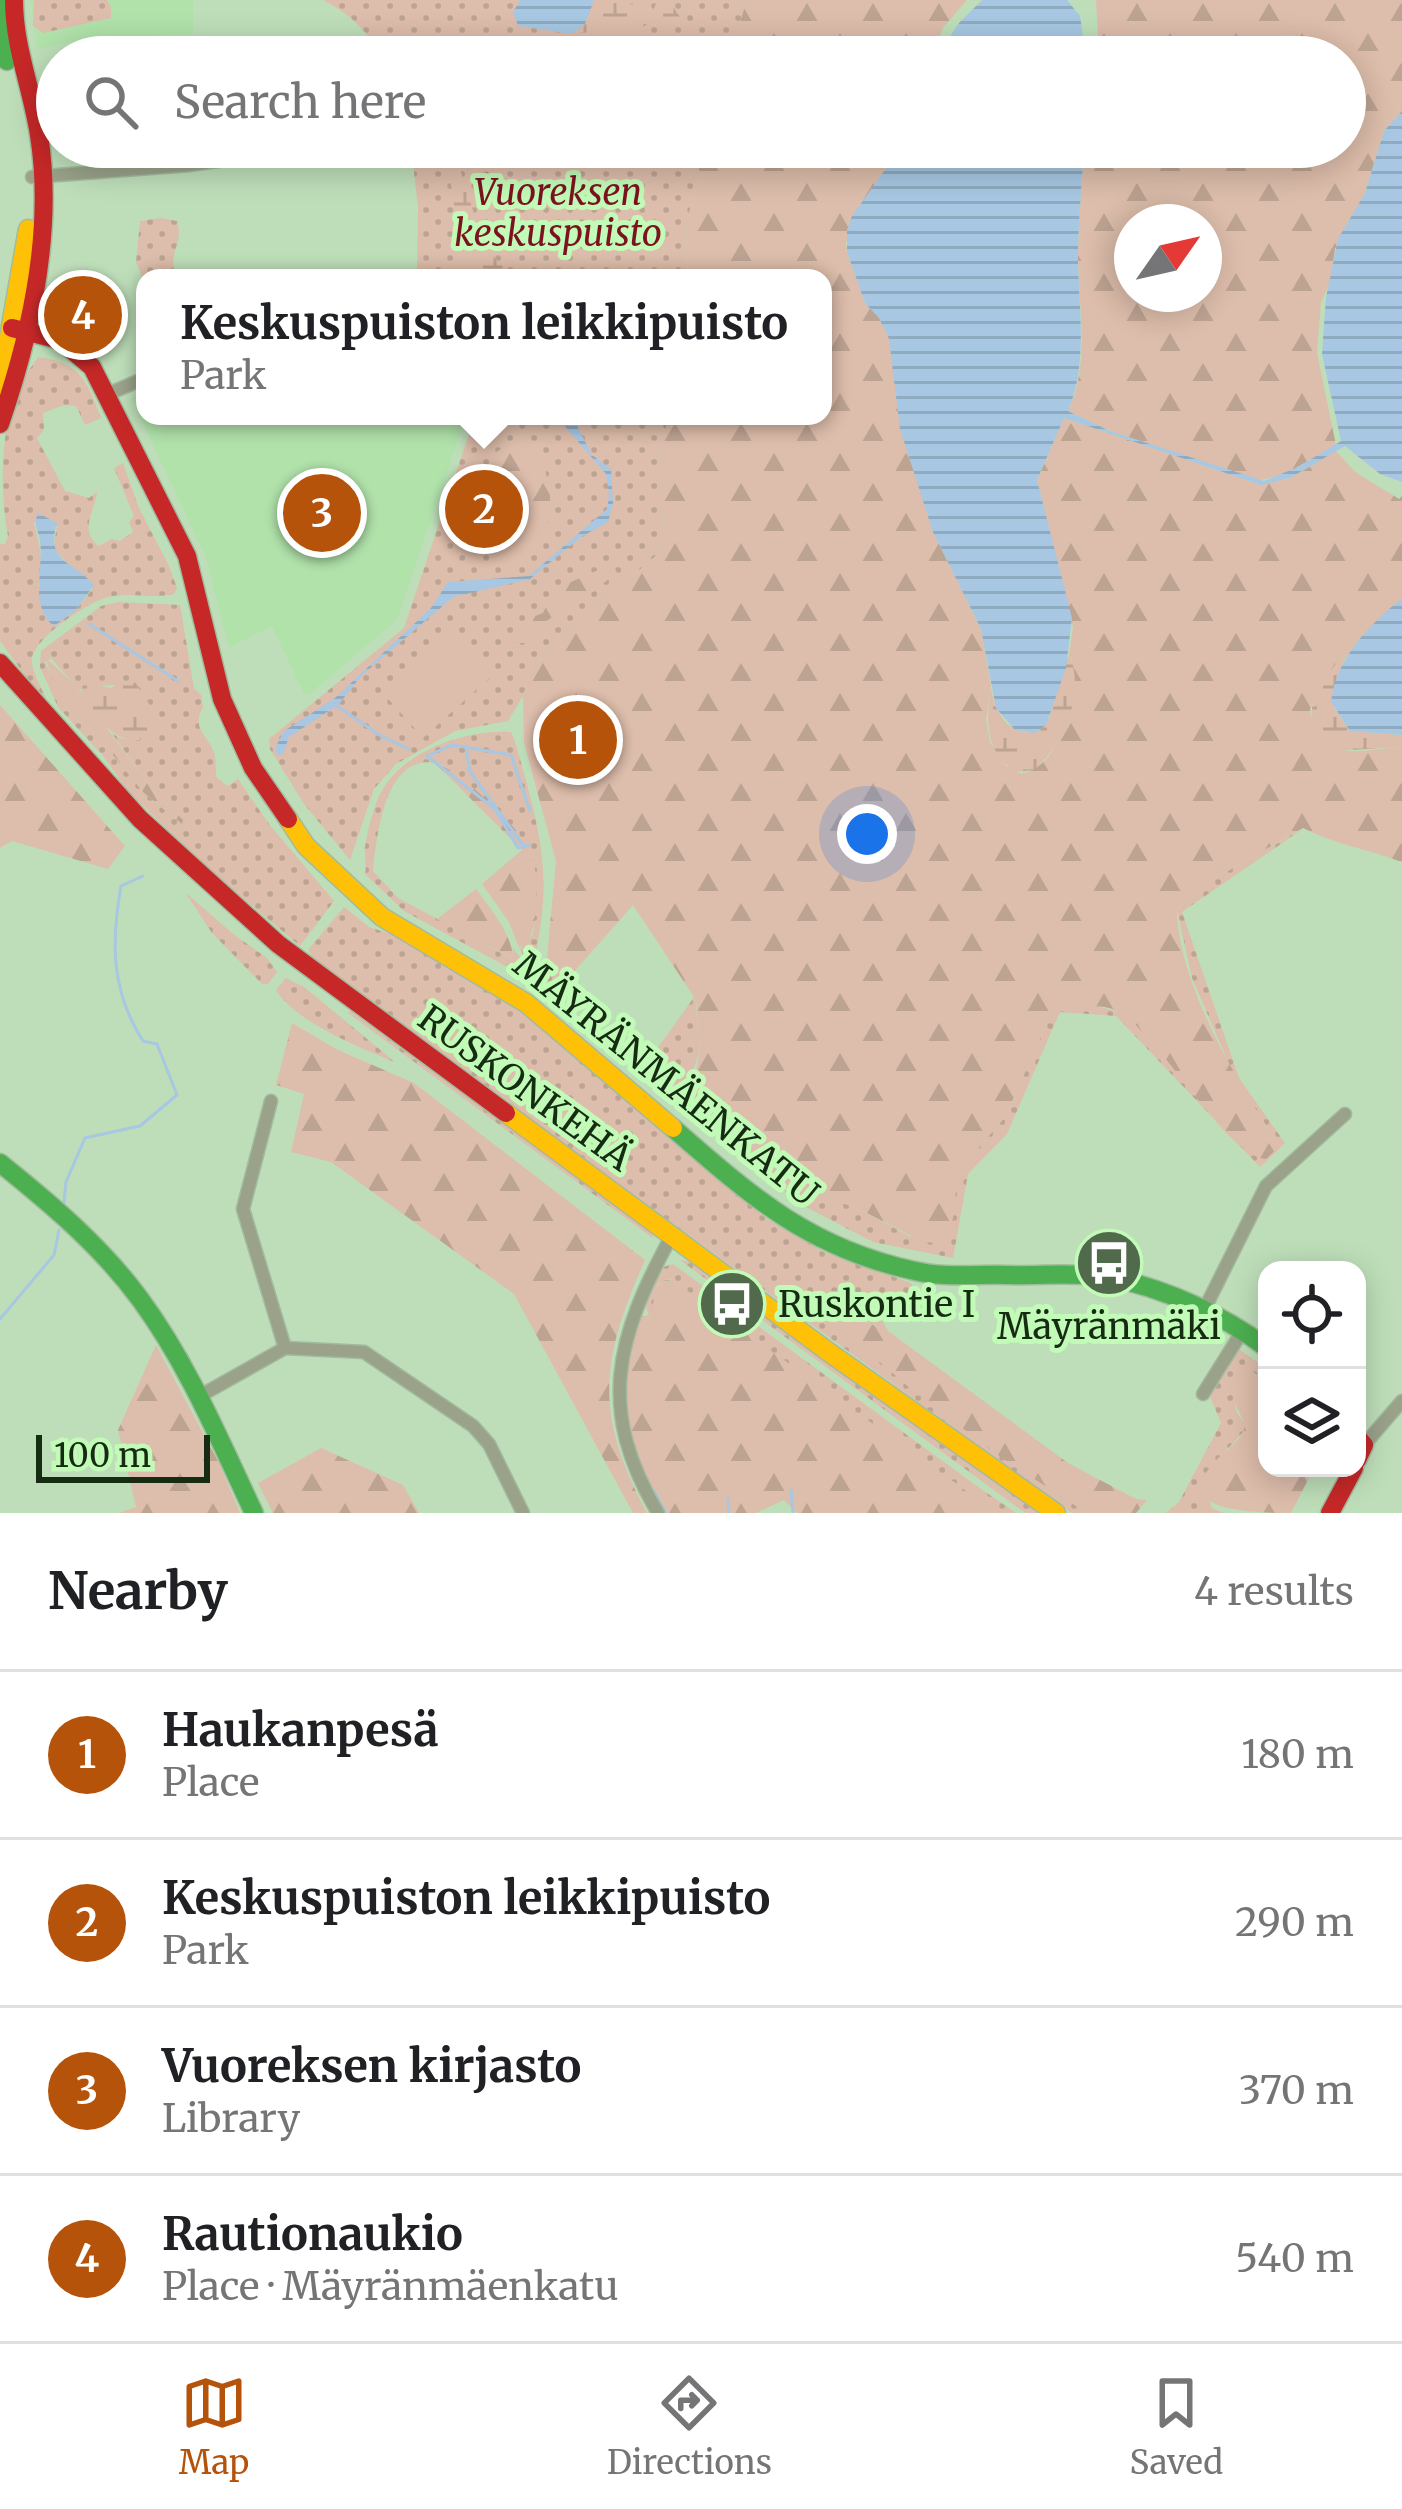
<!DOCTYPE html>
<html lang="en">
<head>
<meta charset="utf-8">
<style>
  :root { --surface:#fff; --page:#f6f6f6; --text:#202124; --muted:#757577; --line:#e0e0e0; --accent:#b45309 }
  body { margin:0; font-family:Merriweather,serif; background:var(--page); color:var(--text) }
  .controls { position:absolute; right:36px; bottom:36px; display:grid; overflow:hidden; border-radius:24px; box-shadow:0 6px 30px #0003 }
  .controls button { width:108px; height:108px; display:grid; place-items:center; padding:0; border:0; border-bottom:3px solid var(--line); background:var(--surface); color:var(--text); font:60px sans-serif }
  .compass { position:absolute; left:1114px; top:204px; width:108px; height:108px; border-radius:50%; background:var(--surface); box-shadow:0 6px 30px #0003; rotate:56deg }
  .scale { position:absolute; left:36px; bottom:30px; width:174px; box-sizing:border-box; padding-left:12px; border:6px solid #162c12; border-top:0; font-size:33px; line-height:42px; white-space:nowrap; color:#162c12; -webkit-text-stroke:9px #c1fbb7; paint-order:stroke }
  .you { position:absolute; left:867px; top:834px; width:42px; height:42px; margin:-30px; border:9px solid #fff; border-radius:50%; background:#1a73e8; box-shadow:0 0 0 18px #1a73e833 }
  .badge { display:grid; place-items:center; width:78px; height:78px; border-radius:50%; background:var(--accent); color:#fff; font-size:39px; font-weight:700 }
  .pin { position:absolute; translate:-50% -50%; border:6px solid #fff; box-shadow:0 3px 12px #0006 }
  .popup { position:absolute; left:136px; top:269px; width:696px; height:156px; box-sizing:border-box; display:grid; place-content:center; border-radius:24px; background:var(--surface); filter:drop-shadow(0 3px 9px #0005); font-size:39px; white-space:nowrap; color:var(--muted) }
  .popup b { font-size:45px; color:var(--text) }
  .popup::after { content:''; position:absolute; left:50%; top:100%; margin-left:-24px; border:24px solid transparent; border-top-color:var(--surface) }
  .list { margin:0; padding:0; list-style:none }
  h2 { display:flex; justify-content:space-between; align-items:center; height:156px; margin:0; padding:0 48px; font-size:51px }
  h2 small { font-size:39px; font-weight:400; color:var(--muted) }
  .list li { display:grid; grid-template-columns:78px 1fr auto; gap:36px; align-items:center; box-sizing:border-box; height:168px; padding:0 48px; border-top:3px solid var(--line) }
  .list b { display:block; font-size:45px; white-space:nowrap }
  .list p { margin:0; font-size:39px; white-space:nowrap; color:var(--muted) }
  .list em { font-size:39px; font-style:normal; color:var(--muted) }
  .icon { flex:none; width:66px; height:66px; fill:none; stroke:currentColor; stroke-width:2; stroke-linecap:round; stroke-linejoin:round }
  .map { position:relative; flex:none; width:1402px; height:1513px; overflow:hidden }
  .search { position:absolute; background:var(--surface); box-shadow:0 6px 30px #0003; left:36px; right:36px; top:36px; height:132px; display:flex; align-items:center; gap:30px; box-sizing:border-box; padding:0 42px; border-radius:66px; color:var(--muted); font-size:45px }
  .sheet { height:828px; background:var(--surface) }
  nav { display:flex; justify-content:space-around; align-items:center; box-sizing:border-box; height:168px; border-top:3px solid var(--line); background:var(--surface); font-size:33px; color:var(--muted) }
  nav a { display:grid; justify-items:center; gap:6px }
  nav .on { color:var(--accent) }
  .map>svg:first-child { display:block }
  .built { fill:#b1e2aa }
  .grass { fill:url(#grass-dots); fill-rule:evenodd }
  .forest { fill:url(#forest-firs); fill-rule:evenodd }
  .wetland { fill:url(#wetland-marsh) }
  .pitch { fill:#ddbdab }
  .water { fill:url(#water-rules) }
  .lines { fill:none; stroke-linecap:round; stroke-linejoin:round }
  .stream { stroke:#a7c7e2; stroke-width:3 }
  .street-casing { stroke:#a2bb9e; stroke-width:15 }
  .fast-casing { stroke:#a2bb9e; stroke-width:21 }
  .slow-casing { stroke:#a2bb9e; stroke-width:21 }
  .jam-casing { stroke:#a2bb9e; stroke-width:21 }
  .street { stroke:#9aa28a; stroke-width:12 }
  .fast { stroke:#4caf50; stroke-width:18 }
  .slow { stroke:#ffc107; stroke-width:18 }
  .jam { stroke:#c62828; stroke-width:18 }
  .labels { text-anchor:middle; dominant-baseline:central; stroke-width:10; stroke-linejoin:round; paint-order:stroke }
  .park-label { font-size:36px; font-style:italic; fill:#7c1220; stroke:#c1fbb7 }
  .street-label { font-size:36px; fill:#162c12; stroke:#c1fbb7 }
  .poi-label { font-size:36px; fill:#162c12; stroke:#c1fbb7; text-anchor:start }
</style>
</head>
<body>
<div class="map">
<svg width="1402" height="1513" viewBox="0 0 1402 1513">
  <defs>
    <pattern id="grass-dots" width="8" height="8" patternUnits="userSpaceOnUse" patternTransform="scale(3)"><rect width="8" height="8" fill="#ddbdab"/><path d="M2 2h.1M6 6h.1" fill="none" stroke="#bda392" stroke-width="1.8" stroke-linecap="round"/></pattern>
    <pattern id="forest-firs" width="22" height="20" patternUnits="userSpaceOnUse" patternTransform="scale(3)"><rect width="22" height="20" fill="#ddbdab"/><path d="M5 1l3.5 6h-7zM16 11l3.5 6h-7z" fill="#bda392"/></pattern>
    <pattern id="wetland-marsh" width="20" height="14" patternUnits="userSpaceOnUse" patternTransform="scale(3)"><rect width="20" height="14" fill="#ddbdab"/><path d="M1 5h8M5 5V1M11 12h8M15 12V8" fill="none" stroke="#bda392"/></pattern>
    <pattern id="water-rules" width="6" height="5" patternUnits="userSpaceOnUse" patternTransform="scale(3)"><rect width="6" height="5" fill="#a7c7e2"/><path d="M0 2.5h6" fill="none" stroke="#8fabc1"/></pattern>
  </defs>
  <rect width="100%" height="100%" fill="#bedeb9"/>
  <!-- built -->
  <g class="built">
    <polygon points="31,0 193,0 193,34 110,38 108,35 37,49"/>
    <polygon points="145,392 145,416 466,416 397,620 308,695 304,694 272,626 229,648 206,557 131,398"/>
  </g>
  <!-- grass -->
  <g class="grass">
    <polygon points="34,0 107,0 111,7 111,18 43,33 33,26"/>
    <path d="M 323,0 L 747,0 L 729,57 L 383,57 C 366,31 351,14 323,0 Z"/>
    <polygon points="411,147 704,147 686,227 688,278 417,278 418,207"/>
    <path d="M 161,218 L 177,221 C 184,243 168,254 175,273 L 166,278 L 145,278 L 145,284 L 136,262 L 140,221 Z"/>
    <path d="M 38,357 C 81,363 86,379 101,418 L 85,425 L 76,406 L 64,405 L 43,413 L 44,430 L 37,438 L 65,491 L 89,498 L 97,492 C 94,514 79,528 98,546 L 112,539 L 120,541 L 133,532 L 129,522 L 134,516 L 114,468 L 123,463 L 139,508 L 169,566 L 177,588 L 174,594 C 152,599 129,592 108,597 C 88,602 29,641 32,662 C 33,674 41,687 46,698 L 43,700 L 0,641 L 0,544 L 5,544 L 8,536 C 0,495 0,430 17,389 C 22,378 32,367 38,357 ZM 34,523 L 57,526 L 53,549 L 93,588 L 75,611 L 38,586 C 45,567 39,542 34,523 Z"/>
    <polygon points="475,416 670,416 658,450 663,524 657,555 548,649 529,676 523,696 508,721 455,731 396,764 374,789 350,860 304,804 270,749 269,739 404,628"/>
    <path d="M 118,602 L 180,605 L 194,688 L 201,695 L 203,707 C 190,731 210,735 215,756 C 216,763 215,770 217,778 L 228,786 L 238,779 L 269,824 L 334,901 L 300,946 L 206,867 L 128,791 L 103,756 L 58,707 L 40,667 L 41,651 L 101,606 ZM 51,658 L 79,690 C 98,684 116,686 136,684 L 155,714 L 139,740 L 120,738 L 111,732 L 151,788 L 183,820 L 182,824 L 144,793 L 100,739 L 64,704 L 45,662 Z"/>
    <path d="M 511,732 C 518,746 520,762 525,777 C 545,851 550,886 534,962 L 526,960 L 518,945 L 521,949 L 533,934 L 536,897 L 533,858 L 443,765 C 385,746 377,835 373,871 L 398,898 L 512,959 L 513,948 L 530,971 L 531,980 L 404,911 L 365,874 C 367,865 364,856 365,847 C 367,832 372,815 377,801 C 395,753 464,729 511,732 Z"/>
    <polygon points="1304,828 1182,912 1239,1078 1285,1143 1260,1167 1116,1016 1060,1012 1007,1134 968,1174 953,1258 873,1242 802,1205 618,1055 631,1039 652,1056 695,996 700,1050 694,1068 704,1120 772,1175 861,1210 911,1237 955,1182 958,1172 1005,1117 1052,1012 1059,1007 1096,1006 1120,1012 1238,1085 1192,978 1177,910 1203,885"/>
    <polygon points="185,892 233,934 267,958 277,972 268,984 262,984 212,933"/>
    <path d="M 344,907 L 369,927 L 394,935 L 481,982 L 525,1013 L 767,1219 L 824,1252 L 911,1283 L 914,1289 L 891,1304 L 882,1320 L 888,1331 L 855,1317 L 842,1329 C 920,1397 1000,1457 1087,1513 L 1072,1513 L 1059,1505 L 317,964 L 308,950 Z"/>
    <path d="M 286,978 L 304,987 L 395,1062 C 362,1049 294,1021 276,990 Z"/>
    <polygon points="350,1011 650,1231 654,1239 348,1013"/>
    <polygon points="680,1260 694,1262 737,1302 767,1316 1040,1513 1026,1513 1017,1507"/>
    <polygon points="673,1264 974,1484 1016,1513 997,1513 670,1279 658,1284 651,1315 629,1352 640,1317 649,1315 644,1303 663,1267"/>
    <polygon points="1239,1349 1267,1369 1267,1384 1251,1370 1233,1391 1236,1411 1245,1424 1244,1431 1209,1469 1203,1485 1212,1508 1224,1513 1166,1513 1179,1502 1221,1423 1209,1394"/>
  </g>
  <!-- forest -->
  <g class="forest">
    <polygon points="747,0 967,0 943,28 931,57 729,57"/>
    <path d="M 1096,0 L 1402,0 L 1402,111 L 1384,131 L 1365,193 L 1335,249 L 1330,283 L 1321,302 L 1317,353 L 1336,445 L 1287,473 L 1258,481 L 1110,431 L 1068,411 C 1090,366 1079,308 1078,261 C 1078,223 1082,185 1084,147 L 1345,147 L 1345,57 L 1099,57 ZM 1132,222 L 1204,222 L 1204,294 L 1132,294 Z"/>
    <path d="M 704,147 L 901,147 L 878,183 L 860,204 L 846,243 L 847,252 L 865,303 L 879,317 L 889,339 L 907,447 L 933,532 L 981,629 L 991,686 L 986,720 L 990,742 L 1006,766 L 1021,774 C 1069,762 1066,699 1072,659 L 1069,654 L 1073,627 L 1037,480 L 1064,418 L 1261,485 L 1290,478 L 1336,451 L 1355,472 L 1399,499 L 1402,496 L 1402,598 L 1339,660 L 1310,709 C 1319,765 1359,750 1402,747 L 1402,862 C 1367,849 1337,845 1303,828 L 1203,885 L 1177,910 C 1178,982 1237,1083 1277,1141 L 1277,1149 L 1266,1159 C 1224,1156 1155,1026 1115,1010 C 1104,1005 1090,1006 1078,1007 C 1067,1007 1061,1006 1052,1012 L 1005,1117 L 958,1172 L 953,1218 L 948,1233 L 937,1243 L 923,1242 L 861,1210 L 772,1175 L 704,1120 L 691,1099 L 700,1050 L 696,1000 L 633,905 L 564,983 L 555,985 L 545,980 L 556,861 L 524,743 L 523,696 L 529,676 L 548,649 L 657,555 L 663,524 L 658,450 L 670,416 L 823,416 L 823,278 L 688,278 L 686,227 Z"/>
    <path d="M 518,439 L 533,443 C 557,480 562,554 509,566 L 505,547 L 512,523 L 498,484 L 496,452 Z"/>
    <polygon points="610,565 617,572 571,610 546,620 528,643 515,643 515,624 543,613 555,589"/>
    <polygon points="46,658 75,685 151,788 183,820 182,824 144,793 100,739 64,704 54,688"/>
    <polygon points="0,705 125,846 108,869 12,841 0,848"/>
    <path d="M 434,762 C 461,772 516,824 530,850 C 540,871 539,931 524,949 L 518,945 L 509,922 L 482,884 L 522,850 Z"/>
    <path d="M 476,889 C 490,908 513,935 513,959 L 437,919 Z"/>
    <path d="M 292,1023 L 338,1050 L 414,1083 L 645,1260 C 600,1361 594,1413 647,1513 L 633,1513 L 514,1294 L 331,1162 L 291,1152 L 304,1094 L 276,1085 Z"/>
    <path d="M 664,1280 L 674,1281 L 997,1513 L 797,1513 L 784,1500 L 756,1513 L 664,1513 C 638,1463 613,1412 629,1353 C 633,1338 647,1326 651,1313 C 656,1298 651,1291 664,1280 Z"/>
    <polygon points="850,1316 888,1331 1068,1463 1136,1499 1147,1500 1136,1513 1087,1513 1005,1460 913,1391 842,1329 842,1320"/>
    <polygon points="156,1345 220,1465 240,1513 119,1513 136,1507 118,1430"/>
    <path d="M 1251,1370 L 1267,1384 L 1267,1468 L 1314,1468 L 1291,1513 C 1264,1513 1173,1513 1209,1469 C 1218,1455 1234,1447 1242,1434 C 1254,1415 1210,1396 1251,1370 Z"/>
    <polygon points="321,1448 403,1485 419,1513 273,1513 258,1483"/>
  </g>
  <!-- wetland -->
  <g class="wetland">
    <polygon points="593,0 625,0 644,13 654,9 657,0 668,0 680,17 674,21 652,21 630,36 577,32 585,24"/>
    <path d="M 450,147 L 461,148 L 461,172 L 484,246 L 503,267 L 494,278 L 448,278 C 460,248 457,192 444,162 Z"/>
    <path d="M 1357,642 L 1343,662 L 1333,706 L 1350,731 L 1402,735 L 1402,747 L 1334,751 C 1287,715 1325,673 1357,642 Z"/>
    <path d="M 1069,654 C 1086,691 1064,747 1033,770 L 1015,772 C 984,750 986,720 991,687 C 995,713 1009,738 1039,731 L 1049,718 Z"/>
    <path d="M 121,681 L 136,683 L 155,714 L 152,733 C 121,754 96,718 80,694 L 84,683 L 111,688 Z"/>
  </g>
  <!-- pitch -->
  <polygon class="pitch" points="451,630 493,675 423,738 382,692"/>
  <!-- water -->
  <g class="water">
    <polygon points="520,0 593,0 593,3 585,24 572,34 518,26 513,12"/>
    <polygon points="982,0 1067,0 1080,16 1086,57 936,57 959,23"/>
    <path d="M 1402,111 L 1402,482 L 1380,474 L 1345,446 L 1290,478 L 1261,485 L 1064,418 L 1037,480 L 1072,618 L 1066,668 L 1046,725 L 1035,733 L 1015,730 L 996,708 L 981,629 L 933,532 L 900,429 L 889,339 L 879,318 L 865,303 L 847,252 L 847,230 L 852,216 L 901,147 L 1084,147 C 1082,185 1078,223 1078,261 C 1079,310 1088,365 1068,411 L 1110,431 L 1264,481 L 1298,467 L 1341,441 L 1322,354 L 1326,297 L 1338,239 L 1365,193 L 1384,131 Z"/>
    <polygon points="556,416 575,422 592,455 611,469 613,503 608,522 581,537 530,579 453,597 361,676 339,704 289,737 283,754 278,756 275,748 284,731 335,698 431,608 448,582 529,576 607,509 609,495 606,474"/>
    <path d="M 38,513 L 57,523 C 45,563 73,560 94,585 L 75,611 L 54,626 C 29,607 44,569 40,541 C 38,528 33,526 38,513 Z"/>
    <path d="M 1402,598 L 1402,735 L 1350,731 L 1331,702 C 1336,658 1369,625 1402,598 Z"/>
  </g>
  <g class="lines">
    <!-- stream -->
    <g class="stream">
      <polyline points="516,151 540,149 544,155"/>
      <polyline points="89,624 178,681"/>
      <polyline points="334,704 381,736 409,749"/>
      <polyline points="466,747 470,772 523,845"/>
      <polyline points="529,845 518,848 495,809 427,756 452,745 511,755 530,811"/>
      <path d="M 64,1202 L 66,1182 L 85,1138 L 140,1126 L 177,1095 L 157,1044 L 143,1041 C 111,991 111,943 121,886 L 143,876"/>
      <polyline points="0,1319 54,1255 59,1230"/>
      <polyline points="791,1490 793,1513"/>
      <polyline points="654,1491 666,1513"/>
      <polyline points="728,1498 729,1513"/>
    </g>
    <defs>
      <g id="street">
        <polyline points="32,177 189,165 317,147"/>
        <polyline points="108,394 145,378"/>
        <polyline points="271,1101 243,1209 285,1348"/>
        <polyline points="1204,1310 1266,1186 1345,1114"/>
        <polyline points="1203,1394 1243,1330"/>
        <polyline points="198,1397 285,1348 364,1352 473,1426 489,1444 523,1513"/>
        <polyline points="1364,1445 1402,1401"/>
        <path d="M 658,1513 C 596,1409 616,1338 671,1237"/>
      </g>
      <g id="fast">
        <polyline points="1,0 7,61"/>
        <path d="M 673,1128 C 752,1197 809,1248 915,1271 C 944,1278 977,1274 1007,1275 C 1040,1276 1076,1272 1108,1277 C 1164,1288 1222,1314 1267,1348"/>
        <path d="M 0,1163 C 51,1204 101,1246 140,1299 C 188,1364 220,1441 254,1513"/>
      </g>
      <g id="slow">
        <polyline points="0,388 28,229"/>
        <polyline points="288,819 306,846 382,917 526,1003 673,1128"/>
        <polyline points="506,1113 830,1353 1056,1513"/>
      </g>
      <g id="jam">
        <polyline points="12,328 60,340 92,367 187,556 222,699 253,768 288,819"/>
        <path d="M 0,424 C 31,334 54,230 39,135 C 32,89 14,47 14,0"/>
        <polyline points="0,663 140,819 278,944 506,1113"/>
        <polyline points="1357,1437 1364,1445 1357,1460"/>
        <polyline points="1330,1513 1354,1468"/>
      </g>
    </defs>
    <!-- street casing -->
    <use href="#street" class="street-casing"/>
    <!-- fast casing -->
    <use href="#fast" class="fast-casing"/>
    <!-- slow casing -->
    <use href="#slow" class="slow-casing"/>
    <!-- jam casing -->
    <use href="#jam" class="jam-casing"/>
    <!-- street -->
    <use href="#street" class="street"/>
    <!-- fast -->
    <use href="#fast" class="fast"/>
    <!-- slow -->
    <use href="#slow" class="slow"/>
    <!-- jam -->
    <use href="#jam" class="jam"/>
  </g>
  <!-- icons -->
  <defs>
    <symbol id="bus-disc" viewBox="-11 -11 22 22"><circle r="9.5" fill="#516a4c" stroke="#c1fbb7"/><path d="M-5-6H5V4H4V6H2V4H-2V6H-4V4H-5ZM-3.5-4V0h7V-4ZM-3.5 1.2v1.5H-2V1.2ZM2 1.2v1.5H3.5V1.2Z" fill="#fff"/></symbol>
  </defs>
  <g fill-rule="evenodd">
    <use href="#bus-disc" x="1071" y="1225" width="76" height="76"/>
    <use href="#bus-disc" x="694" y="1266" width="76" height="76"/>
  </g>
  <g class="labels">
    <!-- park labels -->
    <g class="park-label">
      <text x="558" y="192">Vuoreksen<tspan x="558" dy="41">keskuspuisto</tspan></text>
    </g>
    <!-- street labels -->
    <g class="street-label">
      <text transform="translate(666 1079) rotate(39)">MÄYRÄNMÄENKATU</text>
      <text transform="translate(525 1088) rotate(36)">RUSKONKEHÄ</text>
    </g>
    <!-- poi labels -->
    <g class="poi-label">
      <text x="778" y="1304">Ruskontie I</text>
      <text x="1109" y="1326" text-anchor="middle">Mäyränmäki</text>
    </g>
  </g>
</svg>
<div class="controls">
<button><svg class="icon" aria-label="locate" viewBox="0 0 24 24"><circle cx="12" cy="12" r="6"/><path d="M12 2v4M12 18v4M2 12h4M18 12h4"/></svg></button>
<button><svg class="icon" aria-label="layers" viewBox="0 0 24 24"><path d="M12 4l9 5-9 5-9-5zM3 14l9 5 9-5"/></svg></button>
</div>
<svg class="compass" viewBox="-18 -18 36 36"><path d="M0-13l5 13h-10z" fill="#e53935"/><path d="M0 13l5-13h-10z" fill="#757577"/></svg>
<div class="scale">100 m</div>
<div class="you"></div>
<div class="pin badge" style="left:578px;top:740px">1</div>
<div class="pin badge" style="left:484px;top:509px">2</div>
<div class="popup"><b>Keskuspuiston leikkipuisto</b>Park</div>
<div class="pin badge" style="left:322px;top:513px">3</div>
<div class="pin badge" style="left:83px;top:315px">4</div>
<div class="search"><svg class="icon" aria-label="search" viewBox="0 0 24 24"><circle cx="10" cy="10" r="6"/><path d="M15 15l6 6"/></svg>Search here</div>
</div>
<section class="sheet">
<h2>Nearby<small>4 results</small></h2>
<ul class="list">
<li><span class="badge">1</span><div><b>Haukanpesä</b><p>Place</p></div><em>180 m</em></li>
<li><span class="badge">2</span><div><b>Keskuspuiston leikkipuisto</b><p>Park</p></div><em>290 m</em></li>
<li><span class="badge">3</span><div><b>Vuoreksen kirjasto</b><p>Library</p></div><em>370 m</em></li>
<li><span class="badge">4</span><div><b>Rautionaukio</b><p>Place · Mäyränmäenkatu</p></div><em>540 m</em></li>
</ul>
</section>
<nav>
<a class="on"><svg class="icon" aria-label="map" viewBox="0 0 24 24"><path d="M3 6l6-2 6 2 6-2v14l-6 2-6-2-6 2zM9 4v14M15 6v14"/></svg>Map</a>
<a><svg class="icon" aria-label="directions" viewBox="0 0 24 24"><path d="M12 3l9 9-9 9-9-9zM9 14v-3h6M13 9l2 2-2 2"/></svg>Directions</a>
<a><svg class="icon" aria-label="saved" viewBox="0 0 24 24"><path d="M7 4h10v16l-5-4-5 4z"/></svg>Saved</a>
</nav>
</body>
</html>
